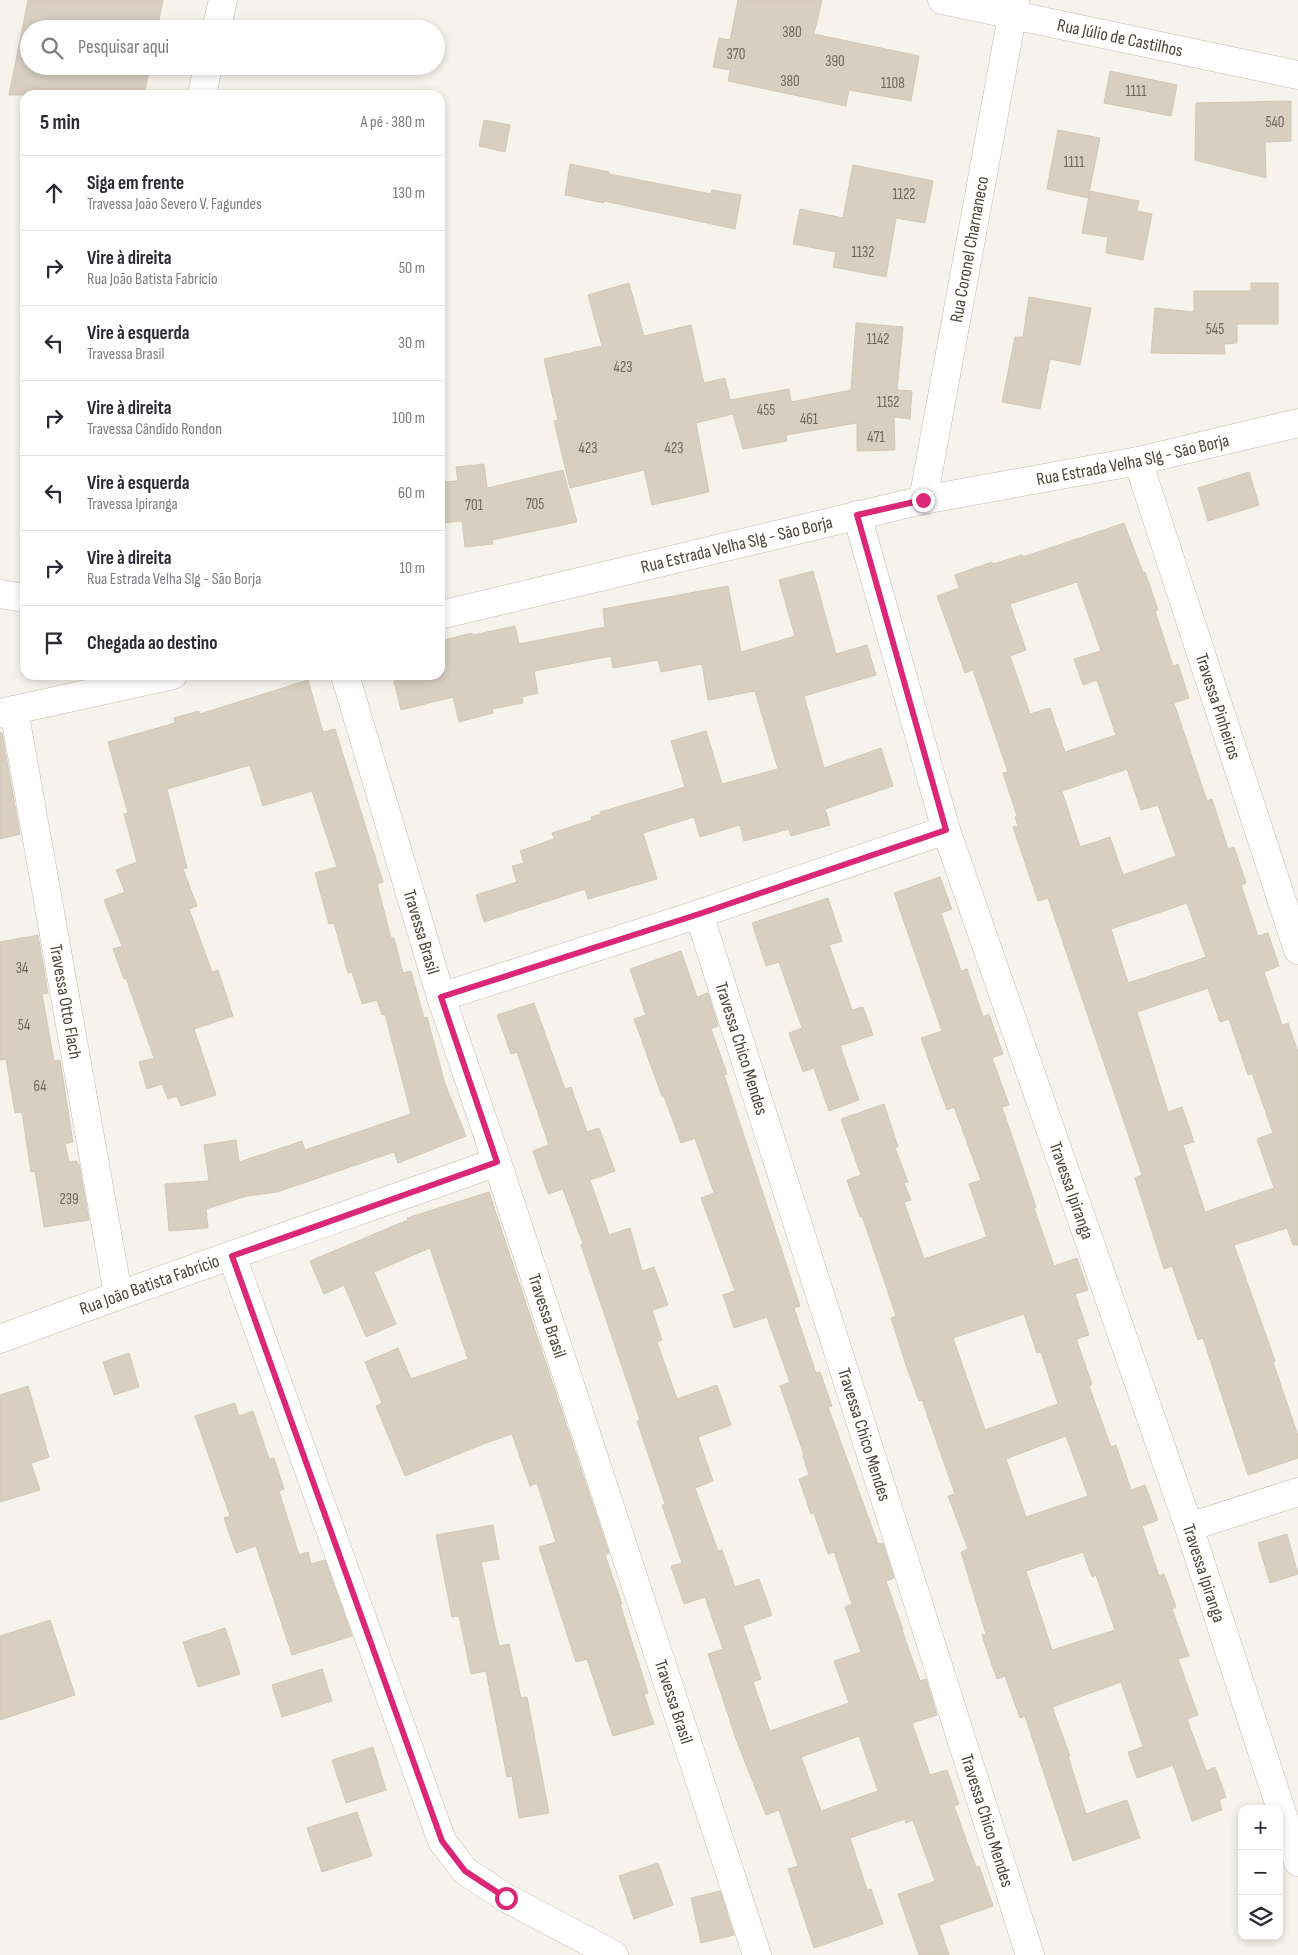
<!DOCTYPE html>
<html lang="pt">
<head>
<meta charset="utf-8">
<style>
  :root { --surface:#fff; --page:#f2f2f3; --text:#2b2b33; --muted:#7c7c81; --line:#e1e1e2 }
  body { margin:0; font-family:"Sofia Sans Condensed",sans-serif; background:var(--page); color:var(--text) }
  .controls { position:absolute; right:15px; bottom:15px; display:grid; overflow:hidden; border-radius:10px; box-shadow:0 2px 8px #0003 }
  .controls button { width:45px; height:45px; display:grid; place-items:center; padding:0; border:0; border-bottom:1px solid var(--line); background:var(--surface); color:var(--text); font:25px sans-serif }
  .stop { position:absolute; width:15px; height:15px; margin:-11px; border:4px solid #db2777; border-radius:50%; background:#fff }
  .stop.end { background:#db2777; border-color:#fff; box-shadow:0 1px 5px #0008 }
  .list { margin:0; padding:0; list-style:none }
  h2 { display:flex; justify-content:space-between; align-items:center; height:65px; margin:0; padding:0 20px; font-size:21px }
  h2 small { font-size:16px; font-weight:400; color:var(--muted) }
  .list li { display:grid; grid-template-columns:32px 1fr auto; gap:15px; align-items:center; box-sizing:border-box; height:75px; padding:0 20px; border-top:1px solid var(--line) }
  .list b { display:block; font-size:19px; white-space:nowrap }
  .list p { margin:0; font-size:16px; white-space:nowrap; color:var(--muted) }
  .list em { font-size:16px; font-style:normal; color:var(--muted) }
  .icon { flex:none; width:28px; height:28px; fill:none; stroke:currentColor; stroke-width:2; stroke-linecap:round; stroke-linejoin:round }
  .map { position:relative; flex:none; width:1298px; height:1955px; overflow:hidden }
  .search { position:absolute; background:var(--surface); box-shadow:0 2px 8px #0003; left:20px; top:20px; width:425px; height:55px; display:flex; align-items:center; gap:12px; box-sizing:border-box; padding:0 18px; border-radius:28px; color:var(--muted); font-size:19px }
  .panel { position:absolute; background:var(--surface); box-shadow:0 2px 8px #0003; left:20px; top:90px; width:425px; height:590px; border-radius:15px }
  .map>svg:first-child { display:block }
  .building { fill:#d8cfc1; stroke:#d3c7b4; fill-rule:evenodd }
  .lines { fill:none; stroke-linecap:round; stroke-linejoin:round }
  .minor-casing { stroke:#c2bbae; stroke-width:29 }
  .minor { stroke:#fff; stroke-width:28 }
  .route { stroke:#db2777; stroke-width:6 }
  .labels { text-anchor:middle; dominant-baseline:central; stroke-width:4; stroke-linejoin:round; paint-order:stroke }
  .number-label { font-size:15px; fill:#6e675b }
  .street-label { font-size:18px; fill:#4b4439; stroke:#fff }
</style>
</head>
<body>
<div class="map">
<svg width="1298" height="1955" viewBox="0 0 1298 1955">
  <rect width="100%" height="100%" fill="#f6f3ec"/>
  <!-- building -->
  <g class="building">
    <polygon points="28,0 163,0 157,29 29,29 29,66 150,66 144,95 9,95"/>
    <polygon points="738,0 822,0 814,34 919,56 911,101 849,90 846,106 728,81 730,70 713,67 719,38 730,40"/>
    <polygon points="1110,71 1177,85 1171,116 1104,103"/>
    <polygon points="1291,101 1291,141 1265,142 1266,178 1195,160 1196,103"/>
    <polygon points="484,120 510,125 505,152 479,146"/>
    <polygon points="1058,130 1100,138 1088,198 1047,189"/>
    <polygon points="570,164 609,172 609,174 711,194 712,190 741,195 735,229 604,201 604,203 565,195"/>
    <polygon points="853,165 933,181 925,223 896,218 886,277 833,267 836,252 793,244 800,209 843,218"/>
    <polygon points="1090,191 1139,201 1137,211 1152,214 1143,260 1106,253 1108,237 1082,233"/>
    <polygon points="629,283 644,336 691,325 704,383 725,378 730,400 789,389 791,402 851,390 856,323 903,327 897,390 912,391 910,419 894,417 895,450 857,451 857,423 786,435 787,441 743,449 733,414 696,423 709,492 652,505 644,470 570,488 554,421 558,420 544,359 602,346 588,295"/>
    <polygon points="1251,283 1278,283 1278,324 1237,324 1237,343 1224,344 1225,354 1151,353 1155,308 1194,312 1194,291 1251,291"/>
    <polygon points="1029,297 1091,308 1080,365 1050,359 1040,409 1002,402 1015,337 1023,337"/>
    <polygon points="484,464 487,488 563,470 577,522 492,540 493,544 465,547 462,521 440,523 440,482 458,481 456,467"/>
    <polygon points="1249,472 1259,505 1208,521 1198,488"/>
    <path d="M 1124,523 L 1143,573 L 1145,572 L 1158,610 L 1155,611 L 1173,666 L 1178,664 L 1189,698 L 1174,703 L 1207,801 L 1212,799 L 1228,849 L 1234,847 L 1246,883 L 1241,885 L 1258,936 L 1268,933 L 1279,966 L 1264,972 L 1282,1025 L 1288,1023 L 1298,1052 L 1298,1245 L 1293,1245 L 1287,1228 L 1234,1245 L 1275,1361 L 1273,1362 L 1298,1436 L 1298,1458 L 1248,1475 L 1203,1338 L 1198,1340 L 1172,1266 L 1164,1269 L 1135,1178 L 1142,1175 L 1048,898 L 1038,901 L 1013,827 L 1018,826 L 1015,817 L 1017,816 L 1003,773 L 1008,772 L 984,702 L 973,670 L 965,673 L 937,596 L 959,588 L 955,575 L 992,562 L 993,564 L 1022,555 L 1023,557 ZM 1077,582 L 1101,651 L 1074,659 L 1083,685 L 1097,680 L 1116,735 L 1065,752 L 1050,708 L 1030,714 L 1010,656 L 1026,650 L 1010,604 ZM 1127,769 L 1141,810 L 1158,805 L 1176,856 L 1123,875 L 1110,837 L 1080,847 L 1062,791 ZM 1187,903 L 1206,957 L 1128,983 L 1111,929 ZM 1208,988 L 1220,1022 L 1229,1019 L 1248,1075 L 1252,1073 L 1273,1133 L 1257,1139 L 1274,1188 L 1205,1212 L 1183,1145 L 1194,1142 L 1182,1107 L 1168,1112 L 1137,1012 Z"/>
    <polygon points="813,571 836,654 867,645 876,675 804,696 824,768 881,748 893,786 825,809 830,825 791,836 789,829 744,841 740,825 700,837 694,817 643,833 657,879 588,899 585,889 484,922 476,895 517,882 512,866 524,863 520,851 554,839 552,833 592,820 591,817 601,814 600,812 685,787 671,741 706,731 722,784 778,769 755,691 708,700 702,664 661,672 658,660 613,668 611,656 534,671 538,693 522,697 523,703 492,709 493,713 459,722 453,697 401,710 394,681 419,675 440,675 440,641 472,633 473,635 515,626 519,644 605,627 603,609 728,586 741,652 795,636 779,580"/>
    <polygon points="308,680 323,732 335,729 383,882 377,884 391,938 394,938 403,973 411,971 424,1018 427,1017 445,1084 466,1136 398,1163 394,1152 277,1192 247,1196 206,1209 208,1228 169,1231 165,1184 209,1181 204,1145 236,1140 239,1162 302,1141 305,1150 411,1114 385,1014 382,1015 377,1000 362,1004 352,972 348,973 334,923 329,924 315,873 337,867 312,791 263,806 250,765 167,789 187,868 183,869 197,906 189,909 212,972 218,970 233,1016 194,1029 216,1095 181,1106 177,1096 168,1099 162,1084 147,1089 139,1062 154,1058 126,978 124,979 113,949 122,946 104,900 125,892 116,870 137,862 124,814 128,813 108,742 175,723 174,718 199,711 200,714"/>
    <polygon points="0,733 2,733 20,834 0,839"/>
    <path d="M 940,877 L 952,909 L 941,913 L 961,971 L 967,969 L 983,1017 L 989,1014 L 1003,1054 L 992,1058 L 1009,1105 L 1002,1107 L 1036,1207 L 1034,1208 L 1054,1266 L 1077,1258 L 1088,1290 L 1075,1294 L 1089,1335 L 1076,1339 L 1092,1384 L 1089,1386 L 1111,1447 L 1116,1445 L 1131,1490 L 1145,1485 L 1158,1520 L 1142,1526 L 1159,1576 L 1164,1574 L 1176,1607 L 1172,1609 L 1189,1656 L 1178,1659 L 1198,1715 L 1187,1719 L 1206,1771 L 1215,1767 L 1226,1797 L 1219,1800 L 1222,1810 L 1192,1821 L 1173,1765 L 1137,1778 L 1128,1752 L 1143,1747 L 1121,1682 L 1052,1707 L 1070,1756 L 1068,1756 L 1086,1814 L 1127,1800 L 1140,1838 L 1073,1861 L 1025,1716 L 1020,1718 L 1005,1676 L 997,1679 L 992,1665 L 982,1635 L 986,1634 L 961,1552 L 968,1549 L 948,1496 L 955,1494 L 922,1400 L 919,1401 L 906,1365 L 891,1318 L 896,1316 L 882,1274 L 862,1216 L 860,1217 L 847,1180 L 861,1175 L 841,1119 L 884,1104 L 898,1147 L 895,1148 L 908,1182 L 904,1183 L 911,1200 L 904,1202 L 924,1259 L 987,1237 L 969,1184 L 981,1180 L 954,1107 L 947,1110 L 921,1038 L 942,1031 L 894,893 ZM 1024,1314 L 1037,1353 L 1041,1352 L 1058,1404 L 985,1430 L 953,1338 ZM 1066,1436 L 1088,1496 L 1026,1517 L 1006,1459 ZM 1083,1552 L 1092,1577 L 1096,1575 L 1115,1630 L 1052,1650 L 1026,1571 Z"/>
    <polygon points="828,898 842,941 829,945 852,1010 863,1007 873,1035 840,1046 859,1100 829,1111 814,1068 803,1072 789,1033 802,1028 779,962 766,966 752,923"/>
    <polygon points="38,935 48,993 42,994 54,1061 60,1060 73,1142 65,1144 69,1162 77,1161 77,1165 79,1164 89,1220 44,1227 35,1171 31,1172 22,1112 15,1113 6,1059 0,1060 0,942"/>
    <path d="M 681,951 L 697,997 L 708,993 L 718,1026 L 711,1029 L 727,1074 L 724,1075 L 800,1306 L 794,1308 L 816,1373 L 820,1372 L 832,1406 L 828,1407 L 878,1544 L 883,1543 L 894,1578 L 886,1581 L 903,1630 L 902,1630 L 920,1681 L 926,1679 L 937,1715 L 912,1723 L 930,1775 L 947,1770 L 959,1804 L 954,1806 L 976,1867 L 979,1866 L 993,1906 L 939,1925 L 949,1955 L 919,1955 L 898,1894 L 935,1881 L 913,1820 L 906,1823 L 905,1819 L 850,1838 L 867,1890 L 871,1889 L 883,1924 L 814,1948 L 788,1869 L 798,1866 L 779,1810 L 766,1815 L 737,1742 L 708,1654 L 723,1649 L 705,1597 L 684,1604 L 671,1566 L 682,1563 L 662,1505 L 665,1504 L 637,1421 L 640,1420 L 581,1245 L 583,1244 L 563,1189 L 548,1194 L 533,1151 L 549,1145 L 517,1052 L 511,1054 L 497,1015 L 534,1003 L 565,1089 L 571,1087 L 587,1132 L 599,1128 L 615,1171 L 590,1180 L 609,1235 L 630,1228 L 642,1271 L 654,1267 L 668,1305 L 652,1310 L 662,1340 L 657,1342 L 677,1399 L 717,1385 L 731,1425 L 698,1437 L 713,1481 L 695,1488 L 718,1551 L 722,1550 L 735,1587 L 759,1579 L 772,1615 L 743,1626 L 761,1679 L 753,1682 L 770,1731 L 849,1703 L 834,1661 L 861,1652 L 845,1607 L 852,1604 L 834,1552 L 828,1554 L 814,1513 L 811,1514 L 799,1479 L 809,1475 L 803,1456 L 804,1455 L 780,1386 L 790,1382 L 767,1317 L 734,1328 L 723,1295 L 735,1291 L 701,1198 L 714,1193 L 695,1138 L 681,1143 L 664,1096 L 662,1096 L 634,1019 L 646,1015 L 630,969 ZM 859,1736 L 878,1791 L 821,1811 L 801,1757 Z"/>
    <polygon points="489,1192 609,1553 605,1555 622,1604 620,1604 648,1693 644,1694 654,1724 613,1736 587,1659 576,1662 539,1547 556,1542 537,1483 530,1486 512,1434 483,1444 405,1476 376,1406 382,1403 365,1362 398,1348 411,1379 468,1359 430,1248 374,1272 396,1324 366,1337 344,1285 324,1294 310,1261 408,1220 407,1218"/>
    <polygon points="129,1353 139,1387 114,1395 103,1362"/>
    <polygon points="28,1386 49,1457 31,1463 40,1490 0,1502 0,1395"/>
    <polygon points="235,1403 239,1416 253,1411 269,1459 274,1458 284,1489 279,1491 299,1555 308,1552 311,1564 325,1560 352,1636 292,1655 256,1546 236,1553 224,1518 230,1516 195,1416"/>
    <polygon points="493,1525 499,1559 481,1562 499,1646 509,1644 521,1698 527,1697 549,1813 519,1818 512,1776 507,1777 486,1671 471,1674 459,1616 452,1617 436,1535"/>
    <polygon points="1287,1534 1298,1574 1270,1583 1258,1543"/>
    <polygon points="50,1620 75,1695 0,1720 0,1636"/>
    <polygon points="225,1628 240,1674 198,1687 183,1642"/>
    <polygon points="322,1669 332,1701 282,1717 272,1685"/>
    <polygon points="373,1747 386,1790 346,1803 332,1760"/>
    <polygon points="357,1812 372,1856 322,1872 307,1828"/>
    <polygon points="658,1863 673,1905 634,1919 619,1876"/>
    <polygon points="720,1891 734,1935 701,1943 691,1898"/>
  </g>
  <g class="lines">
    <defs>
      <g id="minor">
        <path id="s1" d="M 942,0 L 1298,75"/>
        <polyline points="216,29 223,0"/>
        <polyline points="202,95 208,66"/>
        <path id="s2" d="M 1138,461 L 1298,950"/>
        <path id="s3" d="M 923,500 L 1015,0"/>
        <path id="s4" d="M 857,515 L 946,830 L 1189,1527 L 1298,1862"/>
        <polyline points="0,594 25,598"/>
        <path id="s5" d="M 440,615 L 923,500 L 1138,461 L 1298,423"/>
        <path id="s6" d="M 345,675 L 441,997 L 497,1162 L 757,1955"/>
        <path id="s7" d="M 14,710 L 118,1294"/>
        <polyline points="0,713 173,675"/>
        <path id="s8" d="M 699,914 L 1030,1955"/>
        <polyline points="441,997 699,914 946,830"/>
        <polyline points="232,1256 442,1841 465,1871 506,1898 614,1955"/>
        <path id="s9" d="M 0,1339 C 165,1277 331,1221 497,1162"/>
        <polyline points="1189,1527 1298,1492"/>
      </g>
    </defs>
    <!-- minor casing -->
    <use href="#minor" class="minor-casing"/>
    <!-- minor -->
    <use href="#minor" class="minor"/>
  </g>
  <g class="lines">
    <!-- route -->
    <polyline class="route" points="506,1898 465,1871 442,1841 232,1256 497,1162 441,997 699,914 946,830 857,515 923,500"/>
  </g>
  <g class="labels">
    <!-- number labels -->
    <g class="number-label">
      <text x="792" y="32">380</text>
      <text x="736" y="54">370</text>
      <text x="835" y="61">390</text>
      <text x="790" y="81">380</text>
      <text x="893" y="83">1108</text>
      <text x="1136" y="91">1111</text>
      <text x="1275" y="122">540</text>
      <text x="1074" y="162">1111</text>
      <text x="904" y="194">1122</text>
      <text x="863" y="252">1132</text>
      <text x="1215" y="329">545</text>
      <text x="878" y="339">1142</text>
      <text x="623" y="367">423</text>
      <text x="888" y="402">1152</text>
      <text x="766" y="410">455</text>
      <text x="809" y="419">461</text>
      <text x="876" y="437">471</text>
      <text x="588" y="448">423</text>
      <text x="674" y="448">423</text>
      <text x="535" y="504">705</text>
      <text x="474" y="505">701</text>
      <text x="22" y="968">34</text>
      <text x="24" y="1025">54</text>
      <text x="40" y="1086">64</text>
      <text x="69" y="1199">239</text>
    </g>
    <!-- street labels -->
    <g class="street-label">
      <text stroke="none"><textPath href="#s1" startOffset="182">Rua Júlio de Castilhos</textPath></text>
      <text stroke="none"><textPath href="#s3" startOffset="255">Rua Coronel Charnaneco</textPath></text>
      <text stroke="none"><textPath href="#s5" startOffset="710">Rua Estrada Velha Slg - São Borja</textPath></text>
      <text stroke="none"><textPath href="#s5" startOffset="305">Rua Estrada Velha Slg - São Borja</textPath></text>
      <text stroke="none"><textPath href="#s2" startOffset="258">Travessa Pinheiros</textPath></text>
      <text stroke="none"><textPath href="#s6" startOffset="268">Travessa Brasil</textPath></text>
      <text stroke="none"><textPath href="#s7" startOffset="296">Travessa Otto Flach</textPath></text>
      <text stroke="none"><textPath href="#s8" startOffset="141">Travessa Chico Mendes</textPath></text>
      <text stroke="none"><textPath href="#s4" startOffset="709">Travessa Ipiranga</textPath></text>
      <text stroke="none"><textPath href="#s9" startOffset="159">Rua João Batista Fabrício</textPath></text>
      <text stroke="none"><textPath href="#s6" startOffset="672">Travessa Brasil</textPath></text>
      <text stroke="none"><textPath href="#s8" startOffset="546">Travessa Chico Mendes</textPath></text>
      <text stroke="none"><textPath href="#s4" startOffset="1114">Travessa Ipiranga</textPath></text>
      <text stroke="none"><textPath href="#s6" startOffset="1078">Travessa Brasil</textPath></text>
      <text stroke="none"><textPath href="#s8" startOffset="951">Travessa Chico Mendes</textPath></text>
    </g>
  </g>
</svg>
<div class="controls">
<button>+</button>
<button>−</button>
<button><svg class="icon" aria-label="layers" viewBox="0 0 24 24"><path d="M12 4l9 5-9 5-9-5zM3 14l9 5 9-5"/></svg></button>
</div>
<div class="stop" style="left:506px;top:1898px"></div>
<div class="stop end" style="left:923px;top:500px"></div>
<div class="search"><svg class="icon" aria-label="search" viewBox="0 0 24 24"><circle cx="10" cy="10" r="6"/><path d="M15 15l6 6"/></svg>Pesquisar aqui</div>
<section class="panel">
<h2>5 min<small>A pé · 380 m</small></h2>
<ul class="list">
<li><svg class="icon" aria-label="ahead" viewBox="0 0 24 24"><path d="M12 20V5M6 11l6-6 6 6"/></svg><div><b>Siga em frente</b><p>Travessa João Severo V. Fagundes</p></div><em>130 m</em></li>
<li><svg class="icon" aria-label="right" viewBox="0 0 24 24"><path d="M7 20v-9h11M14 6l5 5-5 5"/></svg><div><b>Vire à direita</b><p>Rua João Batista Fabrício</p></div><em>50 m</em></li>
<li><svg class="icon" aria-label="left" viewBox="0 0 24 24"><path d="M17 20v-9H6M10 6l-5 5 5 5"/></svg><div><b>Vire à esquerda</b><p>Travessa Brasil</p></div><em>30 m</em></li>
<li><svg class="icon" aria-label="right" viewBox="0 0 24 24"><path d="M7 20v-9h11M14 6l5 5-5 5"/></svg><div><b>Vire à direita</b><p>Travessa Cândido Rondon</p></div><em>100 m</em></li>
<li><svg class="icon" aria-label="left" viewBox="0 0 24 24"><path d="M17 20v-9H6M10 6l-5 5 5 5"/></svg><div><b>Vire à esquerda</b><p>Travessa Ipiranga</p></div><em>60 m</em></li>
<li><svg class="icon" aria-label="right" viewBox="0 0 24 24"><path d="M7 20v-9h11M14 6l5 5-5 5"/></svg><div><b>Vire à direita</b><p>Rua Estrada Velha Slg - São Borja</p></div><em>10 m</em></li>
<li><svg class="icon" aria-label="arrive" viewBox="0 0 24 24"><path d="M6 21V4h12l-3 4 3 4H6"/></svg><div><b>Chegada ao destino</b></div></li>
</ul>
</section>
</div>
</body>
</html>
